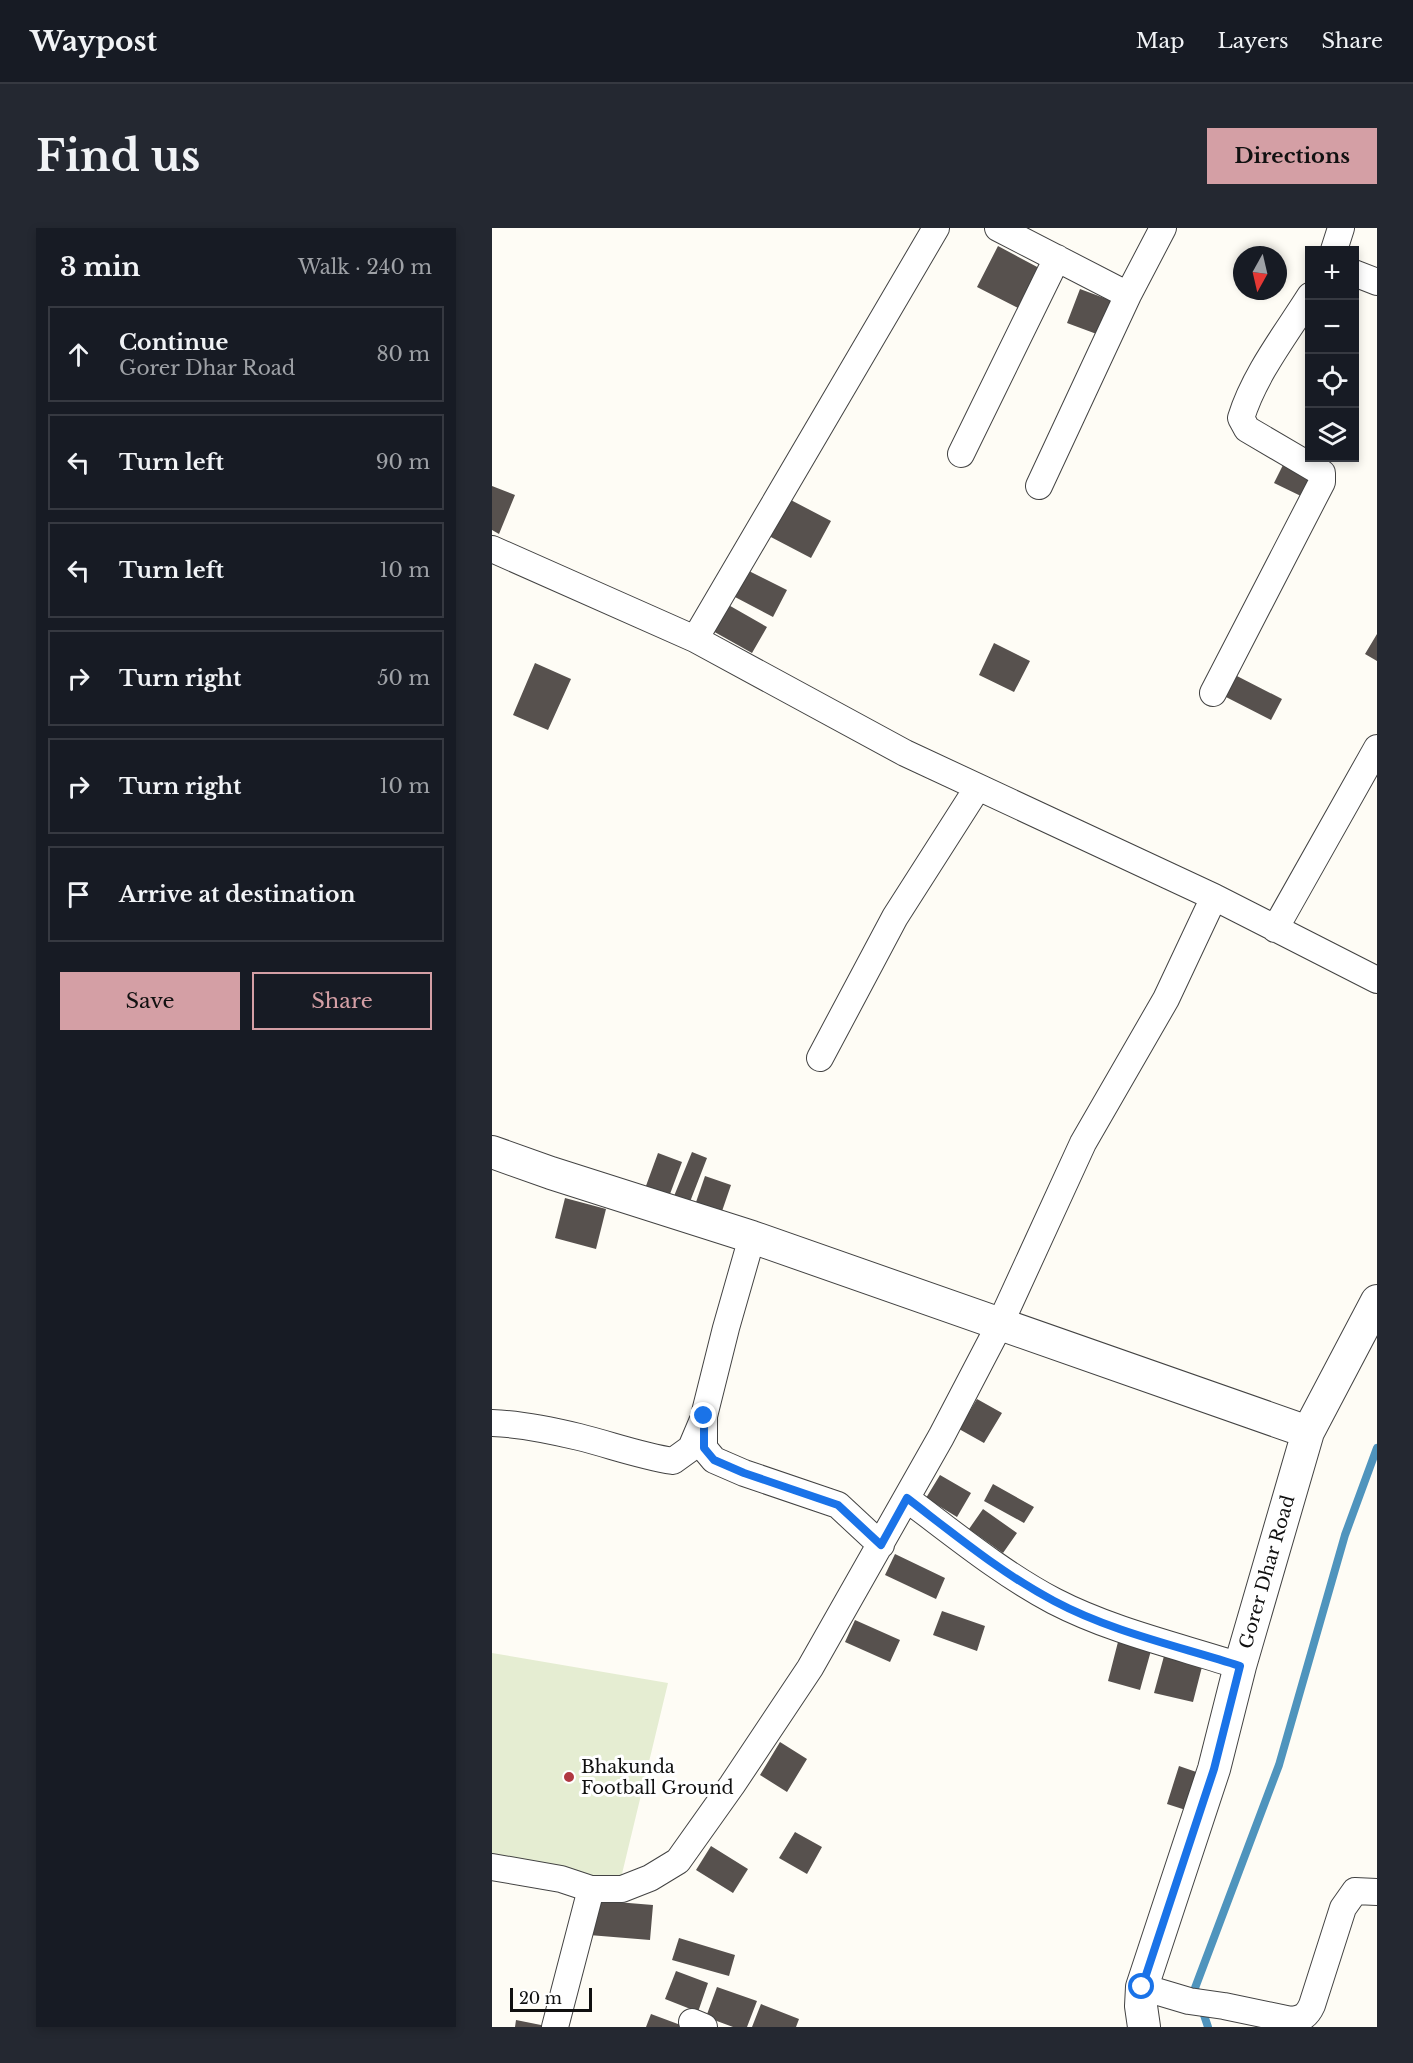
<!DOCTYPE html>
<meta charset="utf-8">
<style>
body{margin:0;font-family:"Libre Baskerville",serif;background:#242831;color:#f1f3f6}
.controls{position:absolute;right:18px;top:18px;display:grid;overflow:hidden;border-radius:0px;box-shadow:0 3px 9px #0003}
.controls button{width:54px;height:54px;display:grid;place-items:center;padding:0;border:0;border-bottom:2px solid #363941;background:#171b24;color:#f1f3f6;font:30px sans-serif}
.compass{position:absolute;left:741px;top:18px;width:54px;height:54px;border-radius:50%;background:#171b24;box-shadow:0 3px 9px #0003;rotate:188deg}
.scale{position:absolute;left:18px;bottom:15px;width:82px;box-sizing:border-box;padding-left:6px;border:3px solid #101010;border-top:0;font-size:16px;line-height:21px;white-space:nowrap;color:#101010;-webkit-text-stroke:4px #fff;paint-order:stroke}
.stop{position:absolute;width:18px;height:18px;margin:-14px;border:4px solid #1a73e8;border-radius:50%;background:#fff}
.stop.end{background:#1a73e8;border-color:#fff;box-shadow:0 2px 6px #0008}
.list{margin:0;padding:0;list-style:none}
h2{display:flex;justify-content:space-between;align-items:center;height:78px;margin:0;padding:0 24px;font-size:26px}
h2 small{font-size:20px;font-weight:400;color:#9ea1a6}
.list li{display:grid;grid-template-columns:39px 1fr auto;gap:18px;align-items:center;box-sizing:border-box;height:96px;margin:0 12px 12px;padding:0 12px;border:2px solid #363941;border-radius:0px}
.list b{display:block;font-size:22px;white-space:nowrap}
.list p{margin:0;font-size:20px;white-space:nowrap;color:#9ea1a6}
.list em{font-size:20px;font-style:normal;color:#9ea1a6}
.actions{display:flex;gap:12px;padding:18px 24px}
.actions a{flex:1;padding:14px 0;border:2px solid #d49fa5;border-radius:0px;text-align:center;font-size:21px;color:#d49fa5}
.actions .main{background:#d49fa5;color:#111}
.icon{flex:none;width:33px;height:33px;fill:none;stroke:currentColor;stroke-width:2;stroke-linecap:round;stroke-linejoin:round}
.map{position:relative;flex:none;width:885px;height:1799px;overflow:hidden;border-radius:0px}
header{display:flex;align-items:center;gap:36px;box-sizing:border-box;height:84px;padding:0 30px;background:#171b24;border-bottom:2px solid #363941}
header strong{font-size:28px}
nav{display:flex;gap:33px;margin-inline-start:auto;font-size:21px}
.intro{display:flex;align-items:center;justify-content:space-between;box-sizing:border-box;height:144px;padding:0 36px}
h1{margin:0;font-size:42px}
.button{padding:15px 27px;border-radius:0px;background:#d49fa5;color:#111;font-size:21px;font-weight:700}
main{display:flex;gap:36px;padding:0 36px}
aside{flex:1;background:#171b24;border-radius:0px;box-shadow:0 3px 9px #0003}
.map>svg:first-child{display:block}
</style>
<header>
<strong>Waypost</strong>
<nav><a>Map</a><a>Layers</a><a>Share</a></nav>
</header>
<div class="intro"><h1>Find us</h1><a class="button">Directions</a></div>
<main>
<aside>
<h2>3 min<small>Walk · 240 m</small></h2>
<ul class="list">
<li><svg class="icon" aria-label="ahead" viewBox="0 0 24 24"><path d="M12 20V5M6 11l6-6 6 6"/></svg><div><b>Continue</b><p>Gorer Dhar Road</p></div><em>80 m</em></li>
<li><svg class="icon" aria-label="left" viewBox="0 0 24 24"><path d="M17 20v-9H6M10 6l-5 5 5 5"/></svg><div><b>Turn left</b></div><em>90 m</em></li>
<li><svg class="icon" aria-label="left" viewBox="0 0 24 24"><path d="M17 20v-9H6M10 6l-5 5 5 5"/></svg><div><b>Turn left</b></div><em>10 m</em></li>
<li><svg class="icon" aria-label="right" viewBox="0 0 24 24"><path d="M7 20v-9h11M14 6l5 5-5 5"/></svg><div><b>Turn right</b></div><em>50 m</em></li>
<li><svg class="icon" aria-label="right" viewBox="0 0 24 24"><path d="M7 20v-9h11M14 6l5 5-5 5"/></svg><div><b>Turn right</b></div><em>10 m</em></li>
<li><svg class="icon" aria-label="arrive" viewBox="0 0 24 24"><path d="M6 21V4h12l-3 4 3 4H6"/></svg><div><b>Arrive at destination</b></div></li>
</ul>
<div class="actions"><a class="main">Save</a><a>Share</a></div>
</aside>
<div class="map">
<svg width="885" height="1799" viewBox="0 0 885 1799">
<rect width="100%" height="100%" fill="#fefcf5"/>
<path fill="#e5edd2" d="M0,1425l176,30 -47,195 -58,-6 -71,-1z"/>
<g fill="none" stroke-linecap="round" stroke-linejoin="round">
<path stroke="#4f94bd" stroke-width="8" d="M716,1799l-13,-39 84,-223 66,-230 32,-87"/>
</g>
<path fill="#57514e" d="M506,18l43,23 -21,40 -43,-22z
M588,61l35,13 -13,34 -35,-13z
M794,231l31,14 -12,25 -31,-15z
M0,258l23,9 -16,39 -7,-4z
M295,270l44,23 -20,37 -44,-23z
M257,343l38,19 -14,27 -38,-20z
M233,375l42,24 -15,26 -41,-23z
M885,406v27l-12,-7z
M502,415l36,18 -16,31 -35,-17z
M43,435l36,16 -23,51 -35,-15z
M743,447l47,24 -11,21 -47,-24z
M200,924l15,6 -19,49 -16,-6z
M166,925l24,9 -15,40 -24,-8z
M213,948l26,9 -11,32 -26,-9z
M73,970l41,11 -10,40 -41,-11z
M485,1171l25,14 -18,30 -25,-14z
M448,1247l31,18 -14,24 -31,-19z
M501,1256l41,23 -10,16 -40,-22z
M491,1281l34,24 -14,20 -34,-24z
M403,1326l50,24 -9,21 -51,-24z
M450,1383l43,15 -8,25 -44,-16z
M363,1392l45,20 -10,22 -45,-20z
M627,1410l33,9 -12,43 -32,-9z
M675,1417l38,10 -12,47 -39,-9z
M288,1514l27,17 -20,33 -27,-17z
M687,1538l26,9 -13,37 -25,-8z
M303,1604l27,15 -15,27 -28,-16z
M219,1618l37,23 -15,24 -37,-23z
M100,1672l61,5 -3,35 -61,-5z
M187,1710l56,17 -6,21 -57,-16z
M184,1743l32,12 -10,29 -33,-13z
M225,1759l40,14 -10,26h-14l-27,-10z
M269,1776l38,15 -3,8h-44z
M159,1786l35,13h-40z
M24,1792l30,6v1h-31z"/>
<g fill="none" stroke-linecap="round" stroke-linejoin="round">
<defs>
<path id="minor" d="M506,0l130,67
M842,22l7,-22
M862,45l23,9
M469,226l96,-196
M547,258l89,-191 35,-67
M0,321l203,90 210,114 309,144 163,83
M203,411l241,-411
M721,465l109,-211v-9l-75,-44 -6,-11c13,-43 45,-84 69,-122
M783,701l102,-181
M328,830l75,-141 83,-130
M260,1009l-26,91 -22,88v32l10,12 30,13 94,32 43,40
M0,1195c30,1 58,7 87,14 32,8 62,19 94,24l18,-13 11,-26
M415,1271c47,35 94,74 147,102 58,30 124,45 186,65
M0,1639l69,12 30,10h31l28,-11 28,-17 54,-76 78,-117 131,-231 59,-113 83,-181 83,-144 48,-102
M650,1759l47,14 35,5 67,14c12,-2 16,-4 21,-15l31,-97 12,-17 22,1
M200,1794l12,5
M63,1799l36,-138"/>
<path id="tertiary" d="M0,924l59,21 201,64 556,195
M652,1799l-3,-21 1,-19 72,-218 26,-103 68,-234 69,-131"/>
</defs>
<use href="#minor" stroke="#434343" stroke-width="28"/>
<use href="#tertiary" stroke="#434343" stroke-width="34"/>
<use href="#minor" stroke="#fff" stroke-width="26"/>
<use href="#tertiary" stroke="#fff" stroke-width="32"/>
</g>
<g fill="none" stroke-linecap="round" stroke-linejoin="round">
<path stroke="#1a73e8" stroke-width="8" d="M212,1188v32l10,12 30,13 94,32 43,40 26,-47c47,36 94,75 147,103 58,31 124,45 186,65l-26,103 -72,218"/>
</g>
<circle fill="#b03841" stroke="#fff" stroke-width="2" cx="77" cy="1549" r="6"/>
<g text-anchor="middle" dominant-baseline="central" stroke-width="6" stroke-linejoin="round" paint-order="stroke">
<g font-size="18" fill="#101010" stroke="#fff">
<text transform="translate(775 1344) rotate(-74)">Gorer Dhar Road</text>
</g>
<g font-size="18" fill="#101010" stroke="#fff" text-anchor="start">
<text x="89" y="1539">Bhakunda<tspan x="89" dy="21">Football Ground</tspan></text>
</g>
</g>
</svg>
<div class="controls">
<button>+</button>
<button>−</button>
<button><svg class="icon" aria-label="locate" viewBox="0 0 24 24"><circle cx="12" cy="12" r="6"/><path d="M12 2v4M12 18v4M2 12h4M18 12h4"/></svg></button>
<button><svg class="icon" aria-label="layers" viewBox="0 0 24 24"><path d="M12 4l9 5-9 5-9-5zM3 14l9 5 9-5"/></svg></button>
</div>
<svg class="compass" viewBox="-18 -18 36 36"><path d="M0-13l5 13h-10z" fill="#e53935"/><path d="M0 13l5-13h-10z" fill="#9ea1a6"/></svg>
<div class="scale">20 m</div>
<div class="stop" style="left:650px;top:1759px"></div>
<div class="stop end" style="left:212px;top:1188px"></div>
</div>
</main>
